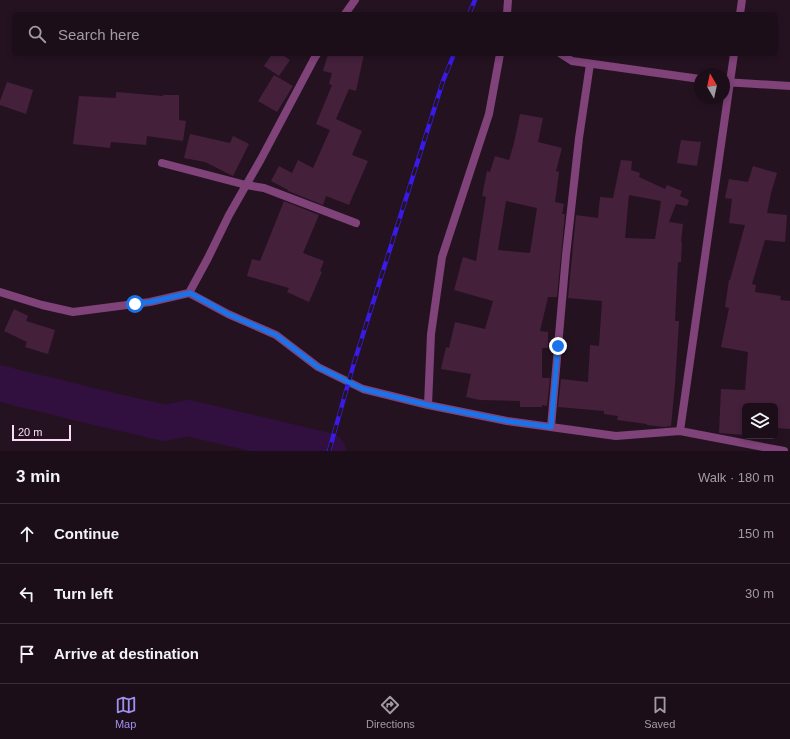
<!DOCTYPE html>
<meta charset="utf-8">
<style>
body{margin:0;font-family:Arial,sans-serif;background:#251722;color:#f1f3f6}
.controls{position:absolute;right:12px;bottom:12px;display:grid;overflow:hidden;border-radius:6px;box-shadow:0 2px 6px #0003}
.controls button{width:36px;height:36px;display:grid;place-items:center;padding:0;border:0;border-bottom:1px solid #3a2e38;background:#1c0e19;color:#f1f3f6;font:20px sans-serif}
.compass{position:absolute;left:694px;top:68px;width:36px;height:36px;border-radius:50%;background:#1c0e19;box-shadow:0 2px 6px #0003;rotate:351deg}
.scale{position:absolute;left:12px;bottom:10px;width:59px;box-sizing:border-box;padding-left:4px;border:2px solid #fbdaf5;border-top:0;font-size:11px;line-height:14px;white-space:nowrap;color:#fbdaf5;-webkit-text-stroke:3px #251221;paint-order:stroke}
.stop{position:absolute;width:12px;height:12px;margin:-9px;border:3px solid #1a73e8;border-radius:50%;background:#fff}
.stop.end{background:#1a73e8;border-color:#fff;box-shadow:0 1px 4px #0008}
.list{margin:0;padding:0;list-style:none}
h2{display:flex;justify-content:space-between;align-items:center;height:52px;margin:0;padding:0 16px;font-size:17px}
h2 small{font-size:13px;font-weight:400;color:#a09ca2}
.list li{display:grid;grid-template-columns:26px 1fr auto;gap:12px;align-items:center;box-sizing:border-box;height:60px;padding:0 16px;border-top:1px solid #3a2e38}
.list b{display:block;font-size:15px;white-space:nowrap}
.list em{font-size:13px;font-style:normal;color:#a09ca2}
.icon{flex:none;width:22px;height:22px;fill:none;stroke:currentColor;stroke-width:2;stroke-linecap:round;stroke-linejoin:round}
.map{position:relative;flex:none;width:790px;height:451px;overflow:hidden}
.search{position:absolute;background:#1c0e19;box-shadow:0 2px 6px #0003;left:12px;right:12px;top:12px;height:44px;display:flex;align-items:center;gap:10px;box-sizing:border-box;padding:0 14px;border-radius:6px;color:#a09ca2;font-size:15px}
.sheet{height:232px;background:#1c0e19}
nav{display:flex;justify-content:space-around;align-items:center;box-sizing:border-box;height:56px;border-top:1px solid #3a2e38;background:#1c0e19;font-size:11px;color:#a09ca2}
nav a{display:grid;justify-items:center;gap:2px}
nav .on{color:#9e91ef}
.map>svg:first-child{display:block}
</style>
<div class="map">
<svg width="790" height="451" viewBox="0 0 790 451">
<rect width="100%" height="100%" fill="#251221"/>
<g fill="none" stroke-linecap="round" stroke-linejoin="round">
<path stroke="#311040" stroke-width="36" d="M0,383l21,6 31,7 31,8 82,19 23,-5 140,33"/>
</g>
<path fill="#44203b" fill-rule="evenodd" d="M272,54h9l9,6 -11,16 -15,-10z
M328,54h36l-8,37 -7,-2 -13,30 26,12 -10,24 16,6 -19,44 -23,-9 -3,9 -35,-14v-1l-17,-9 8,-15 13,7 6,-13 15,8 17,-38 -14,-6 16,-39 -3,-1 3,-11 -9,-2z
M274,75l19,11 -16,26 -19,-11z
M7,82l26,8 -7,24 -26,-9v-4z
M116,92l47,4v-1h16v25l7,1 -3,20 -36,-5 -1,9 -35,-3 -1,6 -37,-4 6,-48 37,2z
M520,114l23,4 -5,24 24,6 -6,23 3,1 -4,30 9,2 -2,10h3l-8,83h-9l-8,34 8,1v16h-6v30h8l-3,28 -5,-1v2h-22v-6l-40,-1 -14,-3 5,-23 -30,-5 5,-22 3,1 6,-26 30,7 8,-28 -39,-11 9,-33 13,4 10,-64 -4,-1 5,-25 3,1 5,-16 14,4 5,-17zM506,201l31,7 -7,45 -32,-3z
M190,134l40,9 3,-7 16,8 -16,32 -28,-14 -21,-4z
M681,140l20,2 -4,24 -20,-3z
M621,160l11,1 -1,9 9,3 -1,4 26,12 2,-4 15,6 -2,5 9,4 -2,6 -11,-2 -7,18 14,2 -2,18h1l-1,20h-3l-3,59h4l-4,63 -4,42 -6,1 -18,-2v-1l-30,-4 1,-4 -14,-2v-3l-46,-4 3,-28 27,3 2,-37 9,1 3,-45 -34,-3 8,-83 22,3 2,-21 13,1zM629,195l32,6 -6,38 -30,-1z
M753,166l24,7 -6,20 -4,20 20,2 -2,27 -20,-2 -13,44 4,1 -1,7 26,4 -1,4 10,1v128l-15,-1v-22h-30v29l-26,-2 2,-44 24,1 3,-38 -27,-5 8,-39 -4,-1 4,-27h1l15,-55 -16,-2 3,-24 -7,-1 4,-19 19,3z
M284,201l35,14 -16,38 21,8 -4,10 2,1 -13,30 -22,-10 2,-4 -42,-12 5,-17 8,2z
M14,309l14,7 -2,5 29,9 -7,24 -23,-7 2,-5 -23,-11z"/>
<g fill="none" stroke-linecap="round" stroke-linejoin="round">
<path stroke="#7f4279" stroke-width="8" d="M345,14l10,-14
M507,14l1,-14
M740,14l2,-14
M317,54l-3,5 -53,100 -32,56 -21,43 -19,35 39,21 48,21 42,32 45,22 65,16 79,16 109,15 64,-5 104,20
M561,54l11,7 128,18
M724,82l66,4
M162,163l84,22 18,3 92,35
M0,292l42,13 31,7 77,-10 39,-9
M428,405l3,-71 11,-77 47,-143 11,-60
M551,427l15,-172 13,-117 11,-74
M680,431l54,-377"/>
<defs>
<path id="rail" d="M469,14l6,-14
M329,451l25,-88 89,-282 11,-27"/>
</defs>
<use href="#rail" stroke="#391ae7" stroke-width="4.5"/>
<use href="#rail" stroke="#251221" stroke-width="3" stroke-dasharray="9" stroke-linecap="butt"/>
</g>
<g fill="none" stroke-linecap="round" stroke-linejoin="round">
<path stroke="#1a73e8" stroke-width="5" d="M135,304l15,-2 40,-9 38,21 48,21 42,32 45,22 65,16 79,16 44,6 7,-81"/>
</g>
</svg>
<div class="controls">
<button><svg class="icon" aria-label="layers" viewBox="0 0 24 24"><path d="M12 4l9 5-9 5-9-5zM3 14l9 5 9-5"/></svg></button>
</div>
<svg class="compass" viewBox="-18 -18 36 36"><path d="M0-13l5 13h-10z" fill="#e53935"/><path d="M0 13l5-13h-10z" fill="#a09ca2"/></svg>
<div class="scale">20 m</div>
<div class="stop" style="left:135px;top:304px"></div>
<div class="stop end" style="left:558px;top:346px"></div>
<div class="search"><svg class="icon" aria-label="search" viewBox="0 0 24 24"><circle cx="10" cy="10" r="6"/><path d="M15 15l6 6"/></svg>Search here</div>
</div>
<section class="sheet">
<h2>3 min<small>Walk · 180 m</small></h2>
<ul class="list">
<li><svg class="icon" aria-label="ahead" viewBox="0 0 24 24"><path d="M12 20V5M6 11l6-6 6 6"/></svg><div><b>Continue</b></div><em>150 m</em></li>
<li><svg class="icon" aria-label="left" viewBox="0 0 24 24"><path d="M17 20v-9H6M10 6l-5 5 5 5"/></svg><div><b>Turn left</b></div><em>30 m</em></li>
<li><svg class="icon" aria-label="arrive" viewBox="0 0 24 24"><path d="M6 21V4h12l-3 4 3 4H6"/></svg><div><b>Arrive at destination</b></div></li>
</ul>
</section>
<nav>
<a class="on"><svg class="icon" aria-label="map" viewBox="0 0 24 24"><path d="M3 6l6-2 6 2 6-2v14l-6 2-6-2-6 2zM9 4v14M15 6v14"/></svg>Map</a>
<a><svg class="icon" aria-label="directions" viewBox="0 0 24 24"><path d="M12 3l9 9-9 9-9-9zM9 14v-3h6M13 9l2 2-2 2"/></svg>Directions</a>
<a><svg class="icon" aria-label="saved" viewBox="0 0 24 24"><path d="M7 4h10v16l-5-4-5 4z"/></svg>Saved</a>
</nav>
